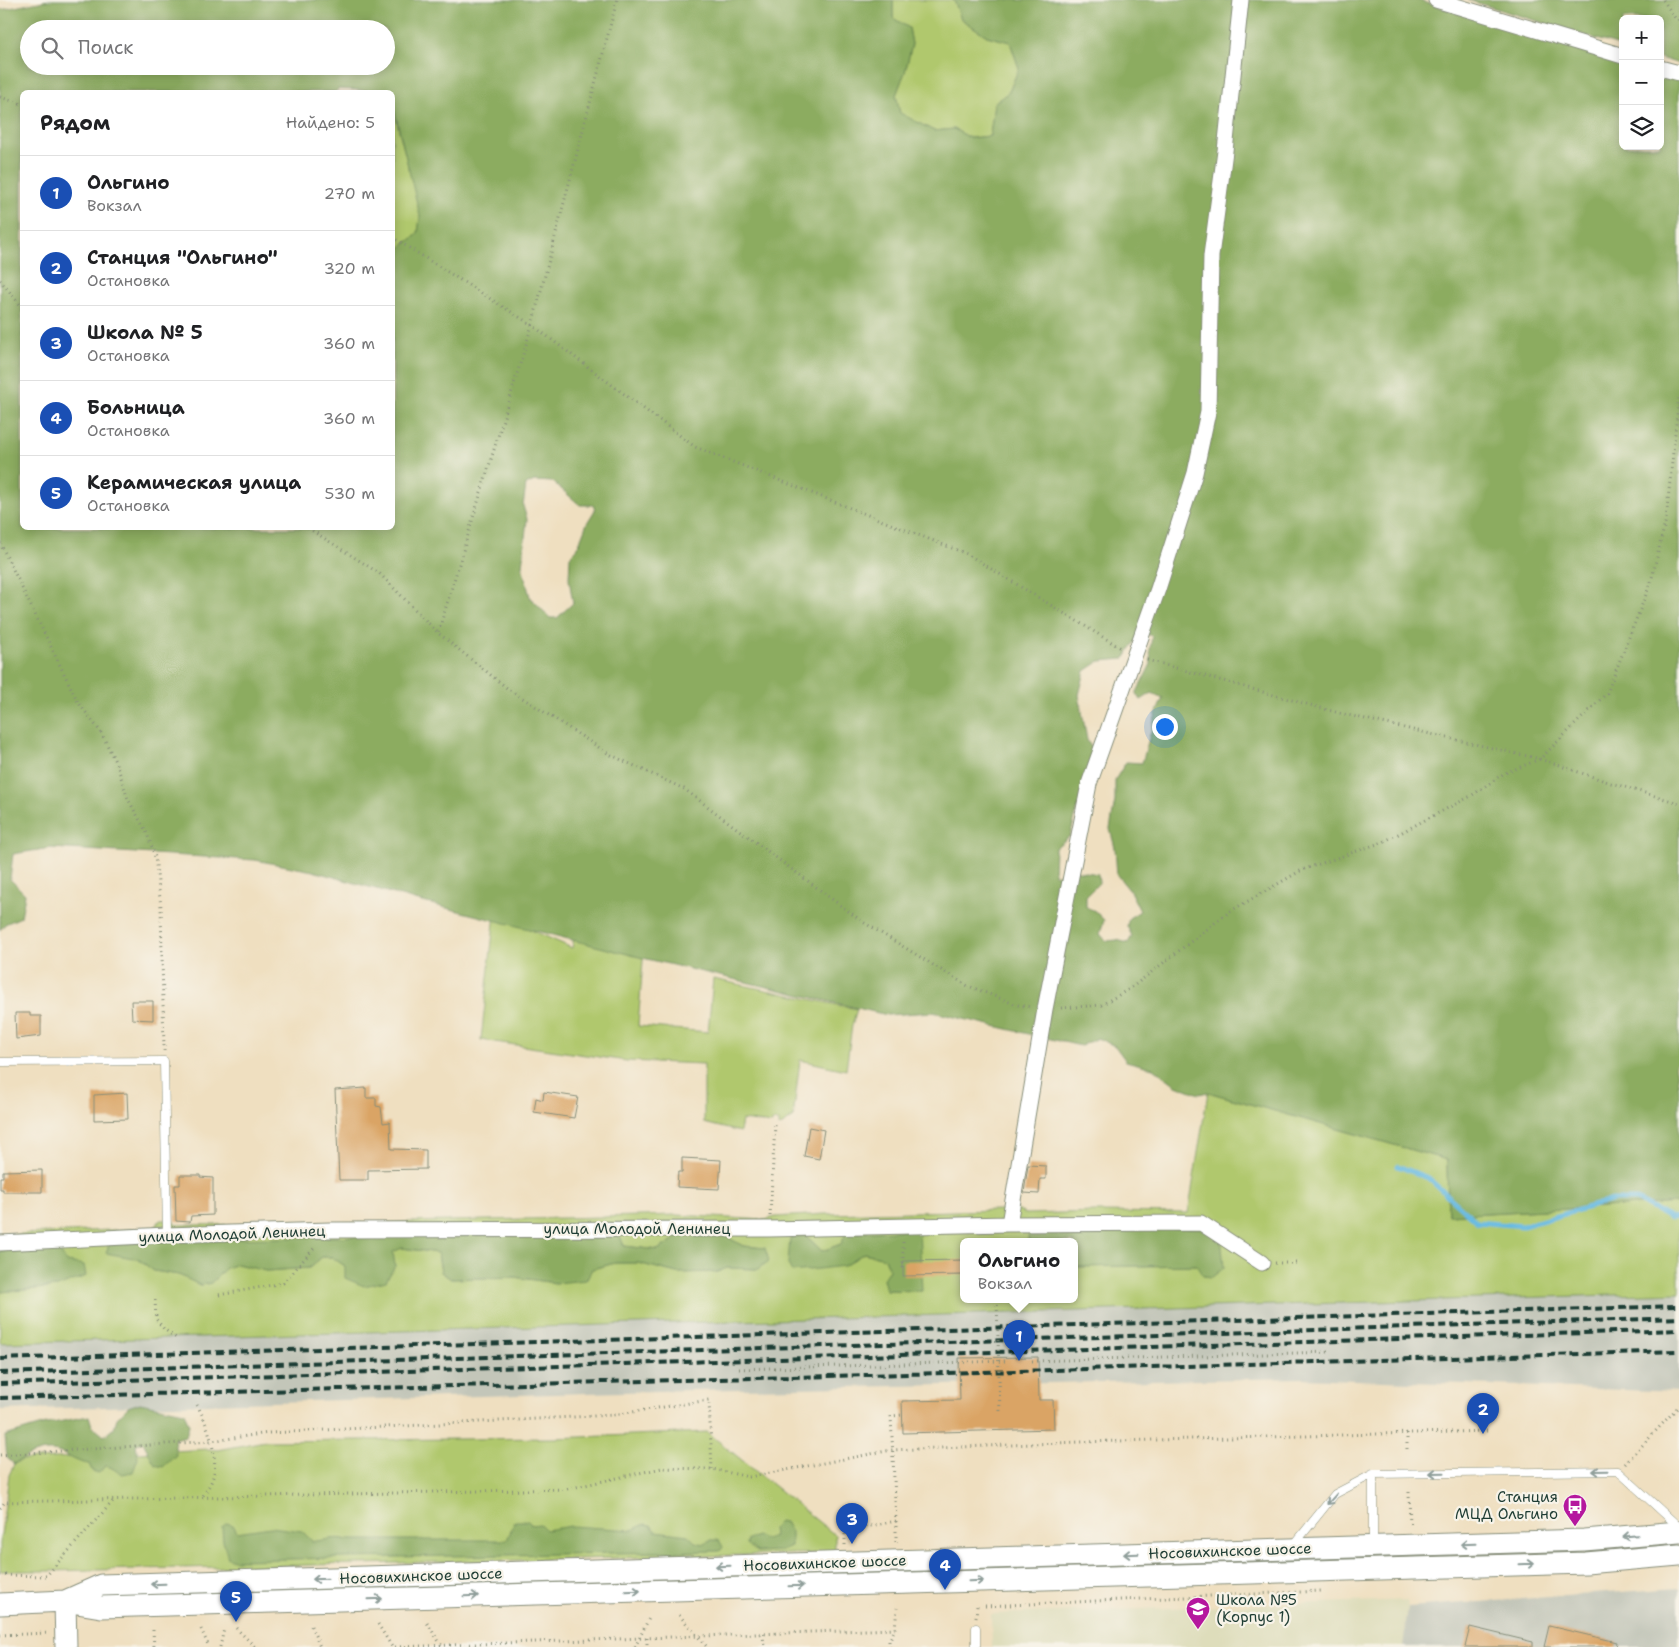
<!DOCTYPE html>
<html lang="ru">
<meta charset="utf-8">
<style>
body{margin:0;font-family:"Shantell Sans",sans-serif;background:#f6f6f6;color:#202124}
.controls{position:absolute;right:15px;top:15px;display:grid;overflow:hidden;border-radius:8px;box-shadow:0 2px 12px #0003}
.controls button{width:45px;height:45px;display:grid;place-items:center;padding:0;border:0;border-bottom:1px solid #e0e0e0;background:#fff;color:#202124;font:25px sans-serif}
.you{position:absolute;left:1164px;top:726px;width:18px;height:18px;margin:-12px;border:4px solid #fff;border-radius:50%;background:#1a73e8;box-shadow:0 0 0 8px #1a73e833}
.badge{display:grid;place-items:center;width:32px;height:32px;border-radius:50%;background:#b5179e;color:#fff;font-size:16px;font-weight:700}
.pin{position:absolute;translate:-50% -41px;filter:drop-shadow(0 1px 2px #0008)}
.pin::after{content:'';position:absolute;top:26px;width:18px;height:15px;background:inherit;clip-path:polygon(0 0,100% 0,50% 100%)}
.popup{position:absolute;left:960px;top:1238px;width:118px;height:65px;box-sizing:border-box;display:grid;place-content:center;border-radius:8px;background:#fff;filter:drop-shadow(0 1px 4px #0005);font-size:16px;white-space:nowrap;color:#757577}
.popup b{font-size:19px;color:#202124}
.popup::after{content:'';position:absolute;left:50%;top:100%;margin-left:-10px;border:10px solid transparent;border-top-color:#fff}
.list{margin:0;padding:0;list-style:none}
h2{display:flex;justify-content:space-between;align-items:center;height:65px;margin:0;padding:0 20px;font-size:21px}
h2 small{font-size:16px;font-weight:400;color:#757577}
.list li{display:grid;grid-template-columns:32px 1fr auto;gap:15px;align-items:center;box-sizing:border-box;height:75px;padding:0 20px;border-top:1px solid #e0e0e0}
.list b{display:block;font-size:19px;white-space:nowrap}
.list p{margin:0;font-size:16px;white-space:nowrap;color:#757577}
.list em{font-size:16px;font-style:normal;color:#757577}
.icon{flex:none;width:28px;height:28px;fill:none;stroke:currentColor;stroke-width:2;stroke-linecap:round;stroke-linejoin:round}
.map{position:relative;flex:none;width:1679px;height:1647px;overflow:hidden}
.search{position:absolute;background:#fff;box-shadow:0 2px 12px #0003;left:20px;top:20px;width:375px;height:55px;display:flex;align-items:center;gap:12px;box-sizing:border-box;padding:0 18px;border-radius:28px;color:#757577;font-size:19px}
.panel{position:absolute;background:#fff;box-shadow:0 2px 12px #0003;left:20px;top:90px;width:375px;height:440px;border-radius:8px}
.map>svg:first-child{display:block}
</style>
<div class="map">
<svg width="1679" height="1647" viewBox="0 0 1679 1647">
<rect width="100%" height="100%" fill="#f7f3e8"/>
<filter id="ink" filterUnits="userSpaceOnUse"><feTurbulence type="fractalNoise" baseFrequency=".02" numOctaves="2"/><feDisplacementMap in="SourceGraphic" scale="10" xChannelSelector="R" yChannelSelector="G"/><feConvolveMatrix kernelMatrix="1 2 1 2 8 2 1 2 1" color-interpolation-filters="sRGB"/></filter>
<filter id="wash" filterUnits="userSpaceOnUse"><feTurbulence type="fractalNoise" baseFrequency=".0096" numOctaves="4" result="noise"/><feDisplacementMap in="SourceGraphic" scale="20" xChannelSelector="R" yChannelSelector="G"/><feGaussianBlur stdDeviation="1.12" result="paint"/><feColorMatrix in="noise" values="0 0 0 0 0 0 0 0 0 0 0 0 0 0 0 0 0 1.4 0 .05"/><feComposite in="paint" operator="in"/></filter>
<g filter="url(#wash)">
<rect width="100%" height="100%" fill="#efdfc0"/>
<path fill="#deddbb" d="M1407,1600l1,7 -5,40h-411l-1,-33z"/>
<path fill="#c3c6b9" d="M1679,1293v99l-377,-14 -611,12 -691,20v-67z
M1679,1588v59h-276l5,-40z"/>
<path fill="#b0c86d" stroke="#688250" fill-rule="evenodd" d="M893,0h61l7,19 26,17 23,6 9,26 -10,24 -15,11 -4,33 -20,2 -16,-9 -20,2 -34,-17 -4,-19 9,-23 7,-28 -3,-16 -16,-10z
M392,104l29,112 -3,18 -25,19z
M495,914l77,34 2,-11 70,10 -6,79 70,6 5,-53 144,30 -5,16 -6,45 -46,-10 -7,58 -14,9v-5l-7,-1v3l-30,-4 -2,12 -36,-9v-59l-77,-3 -146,-21z
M1208,1092l239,68 1,55 231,-12v90l-1679,50v-51l57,-5 10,-25 -30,-13 -37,2v-16l155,-7 5,-8h12l4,5 158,-1 343,-9 88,5 10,-3 50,-3 177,-4h15l8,4 72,-2 91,1zM1029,1229l195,38 -28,-2 -122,2v33h-110v-58h64zM918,1230l3,61 -35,-1 3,-21 -4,-11 -21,-5 -20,13 -54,-28 16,-2 16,15 19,-7zM618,1232l6,14 34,4 27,-17 37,1 21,12 22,2 -8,21 -30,-1 -10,4 -40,1 -39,-10h-23l-23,6 -36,14 -42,-6 -63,2 -10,-7 -3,-19 -36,-5 -57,18 -13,-9h-10l-13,11 -43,3 -29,-7 -11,4 -15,15 -11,2 -21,-10 -25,-4 -16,-12z
M707,1432l128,103v18l-785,18h-50v-28l9,-68 5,-11 8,-4 186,-11 9,1 48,-9 289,-3z"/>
<path fill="#8cac60" stroke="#56744a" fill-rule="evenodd" d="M49,0h844v18l16,10 3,16 -7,28 -9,23 4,18 34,18 20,-2 16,9 20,-2 4,-33 15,-11 10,-24 -9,-26 -23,-6 -26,-17 -7,-19h463l206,62v84h37v-72l19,5v983l-4,2 4,25v114l-231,12 -1,-55 -239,-68 -9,2 -23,-9 -23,-17 -27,-7 -11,-15 -18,-8 -16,8 -148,-34 -46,3 -240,-56 -232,-59 -102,-29 -58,-11 -204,-12 -38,6 -3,25 15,15 -4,23 -16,7 -5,6v-920zM29,29h357v37h-357zM339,89l53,3 1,12 27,112 -2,18 -25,19 -1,275h-370v-436h313zM534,481l19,1 27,23h13l2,5 -8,13 -10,26 -7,7 -1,23 4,24 -16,15h-7l-20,-21 -8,-31 5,-47 -4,-13 3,-21zM1141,632l11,4 -2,14 1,14 -15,30 5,6 11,-7 11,5 -7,16 -14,49 -16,-1 -11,18v21l-5,28 5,19 2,27 13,16 10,20 -11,7 -2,8 5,10 -4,7 -11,-3 -11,1 -6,-7 4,-14 -9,-9 -9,-4v-11l13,-13 -1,-9 -31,-5 -6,6 -7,-1 1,-26 15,-12 23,-85 -6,-11 -8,-45 6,-24 15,-10 24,-2z
M1468,0h211v64l-19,-6v-39h-37v28z
M1029,1228h176l16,8 3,32 -12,9 -9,-1 -7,-11 -122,2v-25h-46z
M919,1230l3,61 -36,-1 -3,-11 6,-10 -4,-11 -21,-5 -20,13 -52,6 -4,-8 2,-26 16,-2 16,15 19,-7 5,-11z
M618,1231l6,15 34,4 26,-17 38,1 21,12 22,2 4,13 -11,8 -31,-1 -10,4 -40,1 -39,-10h-23l-23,6 -6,11 -30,3 -42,-6 -63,2 -10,-7 -3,-19 -36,-5 -9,4 2,14 -9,15 -22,5 -19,-8v-12l-13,-9h-10l-13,11 -43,3 -29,-7 -11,4 -15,15 -11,2 -21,-10 -25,-4 -16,-12 -32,-6 3,-9 68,-4z
M37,1249l22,1 8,12 17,3 2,11 -29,11 -57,5v-41z
M140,1403l44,9 5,13 -3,11 -12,3 2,16 -13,12 -8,-2 -12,-23 -7,2 2,14 -5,14 -11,2 -12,-7 -5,-1 -6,7 -7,-2 -3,-7c-10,-1 -17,-6 -26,-10 -17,-8 -34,1 -49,10l-7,-6 -2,-22 37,-11 47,-9 3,10 12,10 10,-8 3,-10 11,-11z
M515,1521h13l4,4 8,-1 6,6 25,-4 61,4 13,-6 6,1 4,6 33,4 7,7 8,2 7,-4h9l4,7 -3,4 -486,9 -6,-2 -5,-17 -1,-14 5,-4 6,2 4,7 34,-5 31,4 10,10c15,0 22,-5 36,-1h159z
M779,1521l6,1 6,10v14l-12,5 -22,1 -11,-8 1,-5 11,-3 7,3 9,-3 -1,-7z"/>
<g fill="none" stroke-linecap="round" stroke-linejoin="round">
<path stroke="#66bae2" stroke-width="5" d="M1398,1166l30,12 49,44 46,4 90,-26h24l33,18 9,-1"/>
</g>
<g id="blocks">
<path fill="#daa465" d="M131,1001h22v19l-21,-1z
M15,1013h15v3h11v20l-25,3z
M366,1088v10h10v8l5,1 2,16 7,-1 1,27 35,1v19l-58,1v10h-29l-4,-90z
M544,1092l34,5 -4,21 -40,-6 2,-14 7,2z
M127,1093l1,26 -34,1v-25z
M809,1127l15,3 -5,29 -15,-3z
M682,1158l39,2 -2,29 -42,-2 1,-15h4z
M1028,1165l18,1v13h-6l-1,15 -15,-1z
M42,1170v22h-39v-3h-3v-12h3v-6z
M180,1175h20v2l13,1v37l-22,1 -1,6 -14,-1 -1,-36h5z
M964,1260v15l-61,1v-15z
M1038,1357l1,43h14l1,29 -151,4 -1,-32 58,-1 -1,-42z
M1549,1626l68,16 -1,5h-72z
M1470,1627l63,15v5h-68z"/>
</g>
</g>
<g filter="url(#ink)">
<use href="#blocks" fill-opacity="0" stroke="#878e7a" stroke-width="1"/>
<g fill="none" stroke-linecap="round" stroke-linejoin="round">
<defs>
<path id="service" d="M0,1062l164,-1 3,174
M1373,1545v-71
M1293,1546l42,-52 38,-20 245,-3 61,56
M976,1647v-19"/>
<path id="minor" d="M1436,0l187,56
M1660,68l19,5
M1009,1224l36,-215 44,-225 69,-195 37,-116 13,-61 3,-156 14,-105 16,-151
M0,1243l167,-8 163,-5 439,-1 240,-5 192,-1 61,40"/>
<path id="secondary" d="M65,1601l36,-16 1483,-45 95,-8
M65,1601l1,46
M0,1604l65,-3 36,6 1485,-44 93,-8"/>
</defs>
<use href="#service" stroke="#878e7a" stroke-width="9"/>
<use href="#minor" stroke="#878e7a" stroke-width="17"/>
<use href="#secondary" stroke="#878e7a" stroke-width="23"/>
<path stroke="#878e7a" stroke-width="3" stroke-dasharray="1 4" stroke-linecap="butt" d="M617,0l-85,325 163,122 272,107 154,94
M1663,0l12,18 4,3
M0,97l22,7
M392,237l140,88 -94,308
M0,280l22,27
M308,528l71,45 59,60 69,55 102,66 75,35 179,133 103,63 51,20 15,2
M0,543l78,159 22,29 5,9 13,28 10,31 19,34 8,24 6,50 3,144
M1147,660l192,53 201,46 71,24 68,20
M1061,1008l40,-3 30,-17 98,-76 73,-42 81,-28 88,-46 32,-22 37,-15 67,-66 44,-111 15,-63 13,-123
M770,1216l5,-91
M903,1242v26
M1275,1263h24
M219,1295l64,-12 33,-37
M155,1300l1,19 8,10 12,9
M1032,1361l298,-9
M739,1369l266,-8
M197,1405c10,17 22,52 16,72 -2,7 -7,14 -11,20
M1407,1433v16
M0,1455l211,-14 58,-8 344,-18 96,-15 3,69
M1625,1464l54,-58
M1409,1492l1,35
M0,1508l5,-6 562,-13 95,-21 50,1 37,8 143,-27 188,-8 410,-11
M896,1521v23
M845,1545v-14l51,-10 -5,-105 11,-1
M0,1575l46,1 68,-76
M985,1606l336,-15
M679,1615l28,32
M976,1617l1,-11
M427,1623l15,23
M378,1624l14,23
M311,1626l9,21
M236,1628l19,19
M201,1629l8,18
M153,1630l1,17
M763,1634l1,13
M0,1635l49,-2
M647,1638v9
M220,1647l4,-18
M395,1647l500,-18
M635,1647l15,-31
M889,1647v-6l6,-12 2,-21"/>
<use href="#service" stroke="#fff" stroke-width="8"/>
<use href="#minor" stroke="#fff" stroke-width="15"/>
<use href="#secondary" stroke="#fff" stroke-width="21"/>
<path stroke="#1f3d34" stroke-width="4" stroke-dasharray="8 4" stroke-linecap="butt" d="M0,1359l1679,-53
M0,1373l1679,-55
M0,1384l1679,-54
M0,1398l1019,-27 660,-20"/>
<path stroke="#878e7a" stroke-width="3" stroke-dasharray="1 4" stroke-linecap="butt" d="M997,1300l3,113"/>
</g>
<defs><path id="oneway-shaft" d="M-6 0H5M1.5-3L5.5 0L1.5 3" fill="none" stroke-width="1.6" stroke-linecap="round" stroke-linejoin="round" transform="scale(1.25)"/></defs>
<g stroke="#8f9e9a">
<use href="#oneway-shaft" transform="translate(1600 1471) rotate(179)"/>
<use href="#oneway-shaft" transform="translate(1437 1473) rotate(179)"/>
<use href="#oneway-shaft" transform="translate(1332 1499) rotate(132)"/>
<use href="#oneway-shaft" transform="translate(1630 1536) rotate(175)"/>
<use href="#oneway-shaft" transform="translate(1468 1544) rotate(178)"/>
<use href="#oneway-shaft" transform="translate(1131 1554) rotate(178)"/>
<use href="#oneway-shaft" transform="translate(1527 1564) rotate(-2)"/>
<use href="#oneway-shaft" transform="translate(723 1566) rotate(178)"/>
<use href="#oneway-shaft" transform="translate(320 1579) rotate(178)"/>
<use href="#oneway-shaft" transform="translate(976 1581) rotate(-2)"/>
<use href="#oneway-shaft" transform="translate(158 1584) rotate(178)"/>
<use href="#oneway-shaft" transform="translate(796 1586) rotate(-2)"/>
<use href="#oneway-shaft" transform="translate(633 1591) rotate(-2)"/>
<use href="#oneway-shaft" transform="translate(471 1596) rotate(-2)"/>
<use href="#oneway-shaft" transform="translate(375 1599) rotate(-2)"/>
</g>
</g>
<defs>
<symbol id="bus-pin" viewBox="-11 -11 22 30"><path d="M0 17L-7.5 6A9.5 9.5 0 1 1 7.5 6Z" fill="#b5179e" stroke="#f7f3e8"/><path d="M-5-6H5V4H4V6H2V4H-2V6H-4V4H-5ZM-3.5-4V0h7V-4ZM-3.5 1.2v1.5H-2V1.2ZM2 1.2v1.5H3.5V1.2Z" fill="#fff"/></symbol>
<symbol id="school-pin" viewBox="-11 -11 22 30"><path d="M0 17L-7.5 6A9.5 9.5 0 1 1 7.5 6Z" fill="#b5179e" stroke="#f7f3e8"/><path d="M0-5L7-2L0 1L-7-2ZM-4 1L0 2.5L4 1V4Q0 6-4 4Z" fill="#fff"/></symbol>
</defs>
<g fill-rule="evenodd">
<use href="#bus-pin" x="1561" y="1492" width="28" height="38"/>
<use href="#school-pin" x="1184" y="1595" width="28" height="38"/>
</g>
<g text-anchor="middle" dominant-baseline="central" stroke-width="4.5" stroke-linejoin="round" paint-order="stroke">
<g font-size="15" fill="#1f3d34" stroke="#f7f3e8">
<text x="637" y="1229">улица Молодой Ленинец</text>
<text transform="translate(232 1234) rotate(-2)">улица Молодой Ленинец</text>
<text transform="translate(1230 1551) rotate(-2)">Носовихинское шоссе</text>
<text transform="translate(825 1563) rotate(-2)">Носовихинское шоссе</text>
<text transform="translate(421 1576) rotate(-2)">Носовихинское шоссе</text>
</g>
<g font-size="15" fill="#1f3d34" stroke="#f7f3e8" text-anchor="end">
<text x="1558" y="1497">Станция<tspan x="1558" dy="17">МЦД Ольгино</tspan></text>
<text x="1216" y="1600" text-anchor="start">Школа №5<tspan x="1216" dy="17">(Корпус 1)</tspan></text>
</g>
</g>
</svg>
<div class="controls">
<button>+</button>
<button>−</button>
<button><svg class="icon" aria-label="layers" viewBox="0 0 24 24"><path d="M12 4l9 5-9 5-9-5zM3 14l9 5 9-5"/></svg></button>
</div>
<div class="you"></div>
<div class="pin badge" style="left:1019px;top:1361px;background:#1a4fb4">1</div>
<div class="popup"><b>Ольгино</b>Вокзал</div>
<div class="pin badge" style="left:1483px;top:1434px;background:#1a4fb4">2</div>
<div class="pin badge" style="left:852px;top:1544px;background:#1a4fb4">3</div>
<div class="pin badge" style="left:945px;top:1590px;background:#1a4fb4">4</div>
<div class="pin badge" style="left:236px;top:1622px;background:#1a4fb4">5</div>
<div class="search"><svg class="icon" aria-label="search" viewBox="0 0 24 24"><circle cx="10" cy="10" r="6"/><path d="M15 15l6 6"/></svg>Поиск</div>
<section class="panel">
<h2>Рядом<small>Найдено: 5</small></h2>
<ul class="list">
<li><span class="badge" style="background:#1a4fb4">1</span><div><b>Ольгино</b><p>Вокзал</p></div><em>270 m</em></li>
<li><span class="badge" style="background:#1a4fb4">2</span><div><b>Станция &quot;Ольгино&quot;</b><p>Остановка</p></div><em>320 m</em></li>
<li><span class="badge" style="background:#1a4fb4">3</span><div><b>Школа № 5</b><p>Остановка</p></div><em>360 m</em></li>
<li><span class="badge" style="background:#1a4fb4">4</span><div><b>Больница</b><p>Остановка</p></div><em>360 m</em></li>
<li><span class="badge" style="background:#1a4fb4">5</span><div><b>Керамическая улица</b><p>Остановка</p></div><em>530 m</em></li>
</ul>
</section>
</div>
